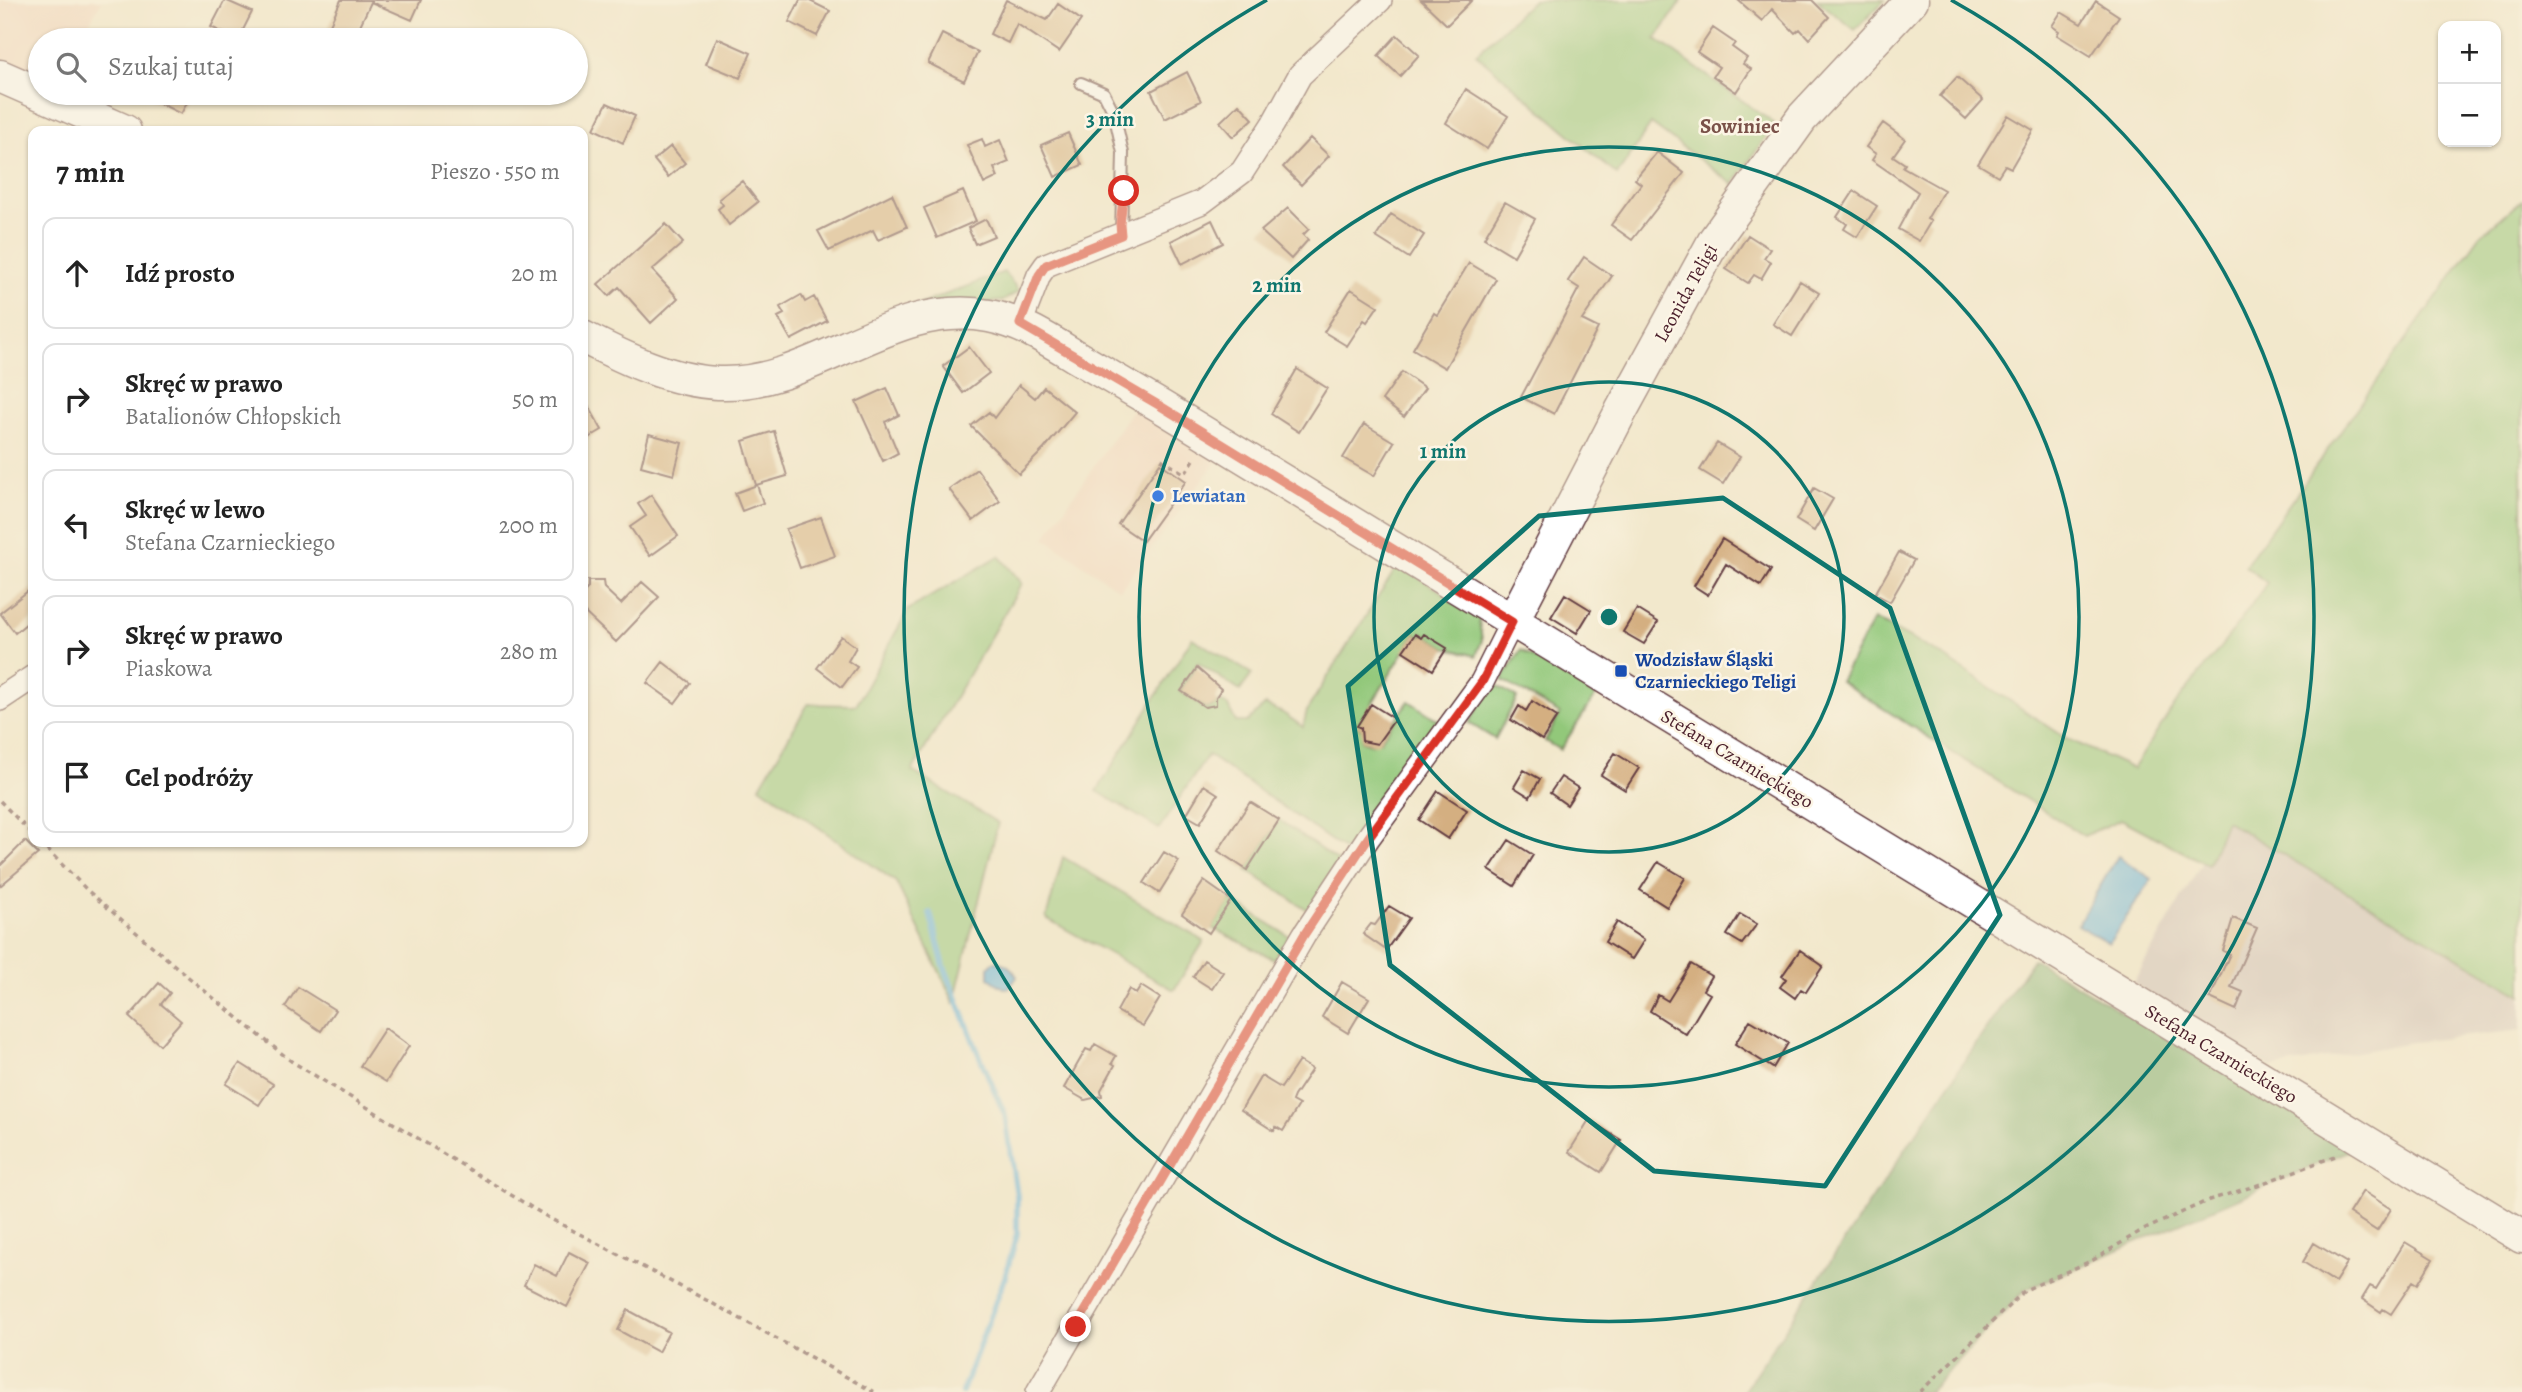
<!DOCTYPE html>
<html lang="pl">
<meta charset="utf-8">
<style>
body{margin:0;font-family:Alegreya,serif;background:#f2f2f2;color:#222}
.controls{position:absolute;right:21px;top:21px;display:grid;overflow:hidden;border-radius:14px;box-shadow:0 2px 5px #0004}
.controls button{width:63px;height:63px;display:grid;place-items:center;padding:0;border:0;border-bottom:2px solid #e0e0e0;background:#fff;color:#222;font:35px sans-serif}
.stop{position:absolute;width:21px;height:21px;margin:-16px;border:5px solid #d93025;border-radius:50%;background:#fff}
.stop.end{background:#d93025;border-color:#fff;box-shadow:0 2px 7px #0008}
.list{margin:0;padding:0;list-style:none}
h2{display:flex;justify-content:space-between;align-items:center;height:91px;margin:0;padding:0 28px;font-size:30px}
h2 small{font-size:23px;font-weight:400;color:#767676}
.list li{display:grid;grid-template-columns:46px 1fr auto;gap:21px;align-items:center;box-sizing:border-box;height:112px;margin:0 14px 14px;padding:0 14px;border:2px solid #e0e0e0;border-radius:14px}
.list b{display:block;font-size:26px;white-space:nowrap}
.list p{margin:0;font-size:23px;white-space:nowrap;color:#767676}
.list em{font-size:23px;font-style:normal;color:#767676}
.icon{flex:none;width:38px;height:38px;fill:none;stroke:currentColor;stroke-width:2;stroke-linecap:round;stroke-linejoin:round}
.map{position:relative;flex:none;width:2522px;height:1392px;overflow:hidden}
.search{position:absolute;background:#fff;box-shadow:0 2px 5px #0004;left:28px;top:28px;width:560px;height:77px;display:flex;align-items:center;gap:18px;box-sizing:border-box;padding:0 24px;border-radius:38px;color:#767676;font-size:26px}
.panel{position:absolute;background:#fff;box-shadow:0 2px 5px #0004;left:28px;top:126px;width:560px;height:721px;border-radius:14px}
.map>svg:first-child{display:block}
</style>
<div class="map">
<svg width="2522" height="1392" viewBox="0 0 2522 1392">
<rect width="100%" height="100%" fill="#fcf5e5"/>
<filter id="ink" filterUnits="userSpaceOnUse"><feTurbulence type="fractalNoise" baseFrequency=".0143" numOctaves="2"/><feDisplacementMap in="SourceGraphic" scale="14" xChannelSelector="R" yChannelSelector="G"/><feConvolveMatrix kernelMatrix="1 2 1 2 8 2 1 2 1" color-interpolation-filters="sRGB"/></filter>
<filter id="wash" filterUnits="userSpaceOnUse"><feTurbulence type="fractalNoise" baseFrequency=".00686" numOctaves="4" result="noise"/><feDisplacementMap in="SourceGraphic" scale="28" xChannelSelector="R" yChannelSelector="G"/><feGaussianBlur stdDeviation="1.57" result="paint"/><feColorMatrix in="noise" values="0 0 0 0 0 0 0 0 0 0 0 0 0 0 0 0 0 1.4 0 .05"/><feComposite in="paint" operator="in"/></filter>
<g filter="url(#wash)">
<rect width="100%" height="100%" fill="#f2e8cc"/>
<path fill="#f3d4be" d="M0,0h102l-22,40 -16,-5 -3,5h-21v35l-40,-18z
M1136,404l84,53 -100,133 -75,-52z"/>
<path fill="#cfc0ba" d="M2226,820l296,176v34l-110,12 -141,26 -138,-85z"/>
<path fill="#92c87a" stroke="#6e7452" stroke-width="2" d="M1533,0h149l-26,39 119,85 -42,60 -82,-60 -34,51 -141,-121z
M1817,0h68l-30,30z
M2522,200v795l-296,-174 -18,44 -87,-46 -37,17 -244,-155 34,-62 64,34 128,85 67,31 41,-63 56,-71 37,-52 -22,-17 235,-330z
M1004,272l15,19 -16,10 -100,10z
M999,556l23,27 -110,188 86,52 -44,179 -58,-120 -136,-96 48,-82 48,1 52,-95z
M1398,565l80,49 4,26 -6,16 -29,-8 -23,-14 -3,4 -6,-4 -57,92 6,5 -2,10 9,3 4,-6 5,3 29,-40 32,21 -92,131 -141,-98 -49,74 -62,-38 95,-153 60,36 -12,17 -42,-28 -18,28 27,18 14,-7 7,4 8,16h11l18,-17 18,8 20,14 4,-17z
M1521,650l75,45 -36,55 -15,-9 15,-27 -58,-34z
M1493,683l24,15 -22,41 -26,-16z
M1279,820l60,42 -31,48 -61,-40z
M1063,857l141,84 -30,49 -128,-72z
M1231,900l58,36 -15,23 -62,-31z"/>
<path fill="#75ac6a" stroke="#60664a" stroke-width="2" d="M2033,959l320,190 -328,141 -96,102h-186z"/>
<path fill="#65b4e0" stroke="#586a86" stroke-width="2" d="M2118,856l34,23 -43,64 -32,-18z
M993,962c11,-1 19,5 24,15l-8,11h-5l-15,-10v-11z"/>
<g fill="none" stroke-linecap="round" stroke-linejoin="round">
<path stroke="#65b4e0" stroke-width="6" d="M930,913l14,53 31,79 30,70 12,81v38l-12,43 -43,115"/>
</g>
<g id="blocks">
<path fill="#d4af81" d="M225,0l27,12 -14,28 -27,-13z
M341,0h80l-9,20 -41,-18 -15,32 13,6h-46z
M800,0h8l22,11 -13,25 -28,-14z
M1006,0l41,20 11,-16 23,16 -22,32 -42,-28 -9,19 -18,-9z
M1421,0h51l-25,25z
M1738,0h74l17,17 -20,22 -9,-10 -5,4 -23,-24 -10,12z
M2096,1l23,15 -28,40 -34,-21 2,-4 -7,-5 9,-14 20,12z
M1713,28l22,15 -3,4 15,11 -4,6 8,5 -15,23 -23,-16 6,-9 -22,-15z
M942,34l36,18 -14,29 -36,-18z
M1397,35l22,20 -19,21 -22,-20z
M717,38l34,15 -11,25 -34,-14z
M1187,72l14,29 -36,18 -14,-28z
M1957,77l26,23 -17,19 -26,-23z
M1466,89l42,27 -21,33 -41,-26z
M139,93h53l-11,21z
M607,103l28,13 -12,27 -29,-14z
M1239,104l14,15 -20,18 -13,-15z
M2008,115l25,15 -22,38 -6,-3 -7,11 -20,-12z
M1883,123l22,16 -12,17 12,8 -2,3 41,23 -17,29 4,2 -12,20 -21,-12 20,-37 -46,-32 4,-6 -10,-7z
M1068,133l14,32 -27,12 -14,-32z
M1310,138l19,18 -28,29 -18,-18z
M982,139l3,8 15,-7 9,22 -15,6 4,9 -14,7 -17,-39z
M671,146l14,17 -17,14 -14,-17z
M1657,152l27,21 -52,67 -21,-15 30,-41 -6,-5z
M742,181l16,21 -29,23 -11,-16 5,-4 -4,-6z
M963,191l13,30 -39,17 -13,-30z
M1854,191l23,15 -20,31 -13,-8 3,-5 -10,-7z
M892,194l15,33 -29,13 -5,-10 -44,21 -11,-20z
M1505,202l30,17 -21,37 -30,-18z
M1288,208l21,21 -6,6 5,5 -17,19 -30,-28z
M1391,214l33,21 -15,23 -33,-21z
M986,219l8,17 -19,8 -7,-16z
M1212,220l11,23 -41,21 -11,-23z
M666,224l17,19 -31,27 26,28 -27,25 -32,-36 -10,9 -11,-12z
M1748,235l22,14 -6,9 7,4 -10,17 -7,-4 -6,8 -22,-14z
M1584,257l28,19 -30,44 16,8 -44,86 -33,-17 58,-109 -11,-7z
M1469,263l27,16 -51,89 -32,-19 21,-36 3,2z
M1800,281l19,12 -27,43 -19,-12z
M1351,289l27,17 -11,16 -3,-2 -17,26 -23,-14z
M801,295l4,7 9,-5 13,24 -36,19 -13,-23 6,-3 -4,-7z
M969,347l20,26 -26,20 -20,-27z
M1297,369l30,19 -28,44 -28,-18z
M1402,372l23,16 -21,29 -22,-17z
M1019,385l16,13 9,-11 31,25 -31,37 -25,25 -48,-48 18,-14 5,6z
M887,388l12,27 -14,7 13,31 -15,8 -27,-59z
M583,396l19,34 -19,11z
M1364,424l30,18 -20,34 -31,-18z
M774,431l13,45 -31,9 -13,-44z
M649,434l33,9 -8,32 -33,-9z
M1717,443l23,14 -17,27 -23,-14z
M1160,463l26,18 -43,60 -25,-17z
M977,469l23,32 -27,20 -24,-32z
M757,485l6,18 -21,8 -7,-18z
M1814,488l19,11 -19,32 -18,-11z
M651,495l27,41 -28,20 -20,-29 16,-11 -8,-12z
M821,517l14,39 -35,12 -14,-39z
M1722,539l49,31 -10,16 -35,-22 -18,31 -14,-9z
M1899,552l15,8 -24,42 -15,-8z
M588,581h15l1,7 17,16 21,-22 17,15 -43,45 -33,-31v-18l5,-5z
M33,587v31l-18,15 -15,-20z
M1565,594l26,16 -14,23 -26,-16z
M1637,609l21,13 -14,22 -21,-12z
M1415,634l6,4 3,-4 23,14 -14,22 -30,-19z
M841,636l15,11 -8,14 9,6 -15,20 -25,-19z
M663,662l27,21 -15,20 -28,-20z
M1197,668l24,21 -5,8v8l-11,2 -24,-16z
M1532,701l25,16 -15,23 -31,-20 8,-14 7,5z
M1371,704l24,15 -18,25 -15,-3 -1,-13 -4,-2z
M1615,753l24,15 -14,22 -24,-15z
M1524,770l16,9 -10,18 -16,-10z
M1561,777l17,11 -11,17 -17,-12z
M1204,785l14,9 -18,29 -14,-8z
M1438,791l29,19 -19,29 -29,-19z
M1250,802l29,18 -32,50 -29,-19z
M1509,840l24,15 -19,31 -25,-16z
M25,841l13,13 -38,32v-20z
M1164,852l15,9 -20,32 -15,-10z
M1658,862l27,16 -18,29 -27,-17z
M1204,881l27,19 -22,33 -27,-19z
M1389,906l20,12 -23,32 -23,-16 8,-10 4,1z
M1740,914l17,10 -15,20 -15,-9z
M2233,918l24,10 -26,59 12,5 -7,18 -26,-12 20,-44 -7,-3z
M1617,922l27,18 -12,19 -27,-17z
M1800,950l23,16 -17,26 -5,-3 -6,9 -15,-11 6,-8 -4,-3z
M1204,960l19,12 -11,17 -19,-12z
M1691,964l20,12 -8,14 7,4 -24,40 -36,-23 8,-16 10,6z
M1342,982l27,16 -21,35 -26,-16z
M159,983l11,10 -9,11 20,17 -21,24 -31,-28z
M1141,986l19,12 -17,28 -26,-15 12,-22 7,5z
M298,987l37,23 -14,21 -36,-24z
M1750,1020l38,23 -15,25 -38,-24z
M385,1028l24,18 -23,36 -26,-16z
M1095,1044l21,12 -4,7 3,2 -14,25 1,6 -17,4 -21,-12 22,-39 5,2z
M1299,1061l13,8 -18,27 -2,5 7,4 -16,26 -7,-4 -2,4 -33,-21 20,-34 20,12z
M240,1063l33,21 -14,21 -33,-21z
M1589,1120l32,20 -20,32 -32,-20z
M2363,1191l28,18 -14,22 -28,-18z
M2405,1242l28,17 -15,25 -5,-3 -22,33 -8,-5 -2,3 -19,-13 8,-13 6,3z
M2314,1243l33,20 -12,19 -32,-20z
M569,1252l21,11 -23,44 -43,-22 10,-21 23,12z
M628,1310l41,22 -11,20 -40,-22z"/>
</g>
</g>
<g filter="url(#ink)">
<use href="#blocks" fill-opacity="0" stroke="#633d43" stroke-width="2"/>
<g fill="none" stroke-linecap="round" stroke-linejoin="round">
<defs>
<path id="lane" d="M1081,83l23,10 10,20 9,40 -2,82"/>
<path id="street" d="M1020,324l19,-49 7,-10 156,-63 40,-30 31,-48 27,-49 80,-75
M0,699l33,-22
M1038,1392l266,-457 64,-97 114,-156 30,-60"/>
<path id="secondary" d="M0,76l125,55
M583,337c41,21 88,44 135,46 96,4 174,-86 271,-67 32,6 58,23 86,40 29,17 58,34 87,51l1360,830
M1512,622l109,-211 94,-172 87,-121 110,-118"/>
</defs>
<use href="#lane" stroke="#633d43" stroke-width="14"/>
<use href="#street" stroke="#633d43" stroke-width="26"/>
<use href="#secondary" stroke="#633d43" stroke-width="35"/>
<path stroke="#633d43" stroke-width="3.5" stroke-dasharray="5 5" stroke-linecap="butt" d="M1161,459l24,15 10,-16
M0,801l33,34
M40,842l48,49 112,96 91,74 258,157 159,83 166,91
M1920,1392l105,-102 68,-30 46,-28 70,-32 46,-14 83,-31"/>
<use href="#lane" stroke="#fff" stroke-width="10"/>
<use href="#street" stroke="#fff" stroke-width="23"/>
<use href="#secondary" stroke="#fff" stroke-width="32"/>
</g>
</g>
<g fill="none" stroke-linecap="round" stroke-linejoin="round" filter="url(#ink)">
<path stroke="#d93025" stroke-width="9" d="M1076,1327l228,-392 64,-97 114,-156 30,-60 -350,-215 -142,-83 19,-49 7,-10 75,-30 -1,-11 4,-33"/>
</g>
<path d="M0 0H2522V1392H0ZM1723,498l167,110 110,307 -175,271 -171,-15 -264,-206 -42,-279 191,-170z" fill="#f2e8cc" fill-opacity=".55" fill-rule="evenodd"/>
<path fill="none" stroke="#0f766e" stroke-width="5" stroke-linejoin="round" d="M1723,498l167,110 110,307 -175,271 -171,-15 -264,-206 -42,-279 191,-170z"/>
<g fill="none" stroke="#0f766e" stroke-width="3.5">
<circle cx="1609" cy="617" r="235"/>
<circle cx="1609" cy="617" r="470"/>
<path d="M1951 0A705 705 0 1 1 1267 0"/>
</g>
<circle fill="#3f7fe0" stroke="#fcf5e5" stroke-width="2.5" cx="1158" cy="496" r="7"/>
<rect fill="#1a4fb4" stroke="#fcf5e5" stroke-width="2.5" x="1614" y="664" width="14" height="14" rx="3.5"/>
<g text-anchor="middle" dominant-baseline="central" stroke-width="5" stroke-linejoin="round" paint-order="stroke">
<g font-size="19" fill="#4a1f2b" stroke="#fcf5e5">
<text transform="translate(1686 293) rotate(-61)">Leonida Teligi</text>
<text transform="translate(1737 759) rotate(31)">Stefana Czarnieckiego</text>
<text transform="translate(2221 1054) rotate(31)">Stefana Czarnieckiego</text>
</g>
<g font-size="19" font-weight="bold" fill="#366cbe" stroke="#fcf5e5" text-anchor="start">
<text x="1172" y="496">Lewiatan</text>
</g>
<g font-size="19" font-weight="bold" fill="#164399" stroke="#fcf5e5" text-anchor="start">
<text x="1635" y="660">Wodzisław Śląski<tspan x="1635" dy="22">Czarnieckiego Teligi</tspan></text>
</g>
<g font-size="21" font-weight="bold" fill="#7a5149" stroke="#fcf5e5">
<text x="1740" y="126">Sowiniec</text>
</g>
</g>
<circle cx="1609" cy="617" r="10" fill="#0f766e" stroke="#fcf5e5" stroke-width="3.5"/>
<g font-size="21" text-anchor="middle" font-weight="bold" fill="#0f766e" stroke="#fcf5e5" stroke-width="5" stroke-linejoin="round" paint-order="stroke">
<text x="1110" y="126">3 min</text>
<text x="1277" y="292">2 min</text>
<text x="1443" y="458">1 min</text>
</g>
</svg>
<div class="controls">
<button>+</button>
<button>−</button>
</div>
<div class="stop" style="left:1124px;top:191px"></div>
<div class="stop end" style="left:1076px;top:1327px"></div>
<div class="search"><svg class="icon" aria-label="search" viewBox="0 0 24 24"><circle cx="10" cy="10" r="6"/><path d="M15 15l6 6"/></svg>Szukaj tutaj</div>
<section class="panel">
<h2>7 min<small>Pieszo · 550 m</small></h2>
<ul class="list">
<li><svg class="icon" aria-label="ahead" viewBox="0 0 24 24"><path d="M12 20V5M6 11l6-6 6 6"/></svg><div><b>Idź prosto</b></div><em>20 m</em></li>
<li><svg class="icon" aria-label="right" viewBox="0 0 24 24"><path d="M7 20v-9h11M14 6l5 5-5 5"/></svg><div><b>Skręć w prawo</b><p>Batalionów Chłopskich</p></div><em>50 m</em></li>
<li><svg class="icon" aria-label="left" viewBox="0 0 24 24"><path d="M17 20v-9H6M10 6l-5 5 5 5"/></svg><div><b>Skręć w lewo</b><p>Stefana Czarnieckiego</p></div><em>200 m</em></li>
<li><svg class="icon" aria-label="right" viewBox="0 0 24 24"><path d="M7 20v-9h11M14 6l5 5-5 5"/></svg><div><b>Skręć w prawo</b><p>Piaskowa</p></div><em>280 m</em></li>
<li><svg class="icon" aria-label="arrive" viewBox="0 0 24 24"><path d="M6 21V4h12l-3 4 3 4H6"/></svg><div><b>Cel podróży</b></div></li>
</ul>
</section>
</div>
